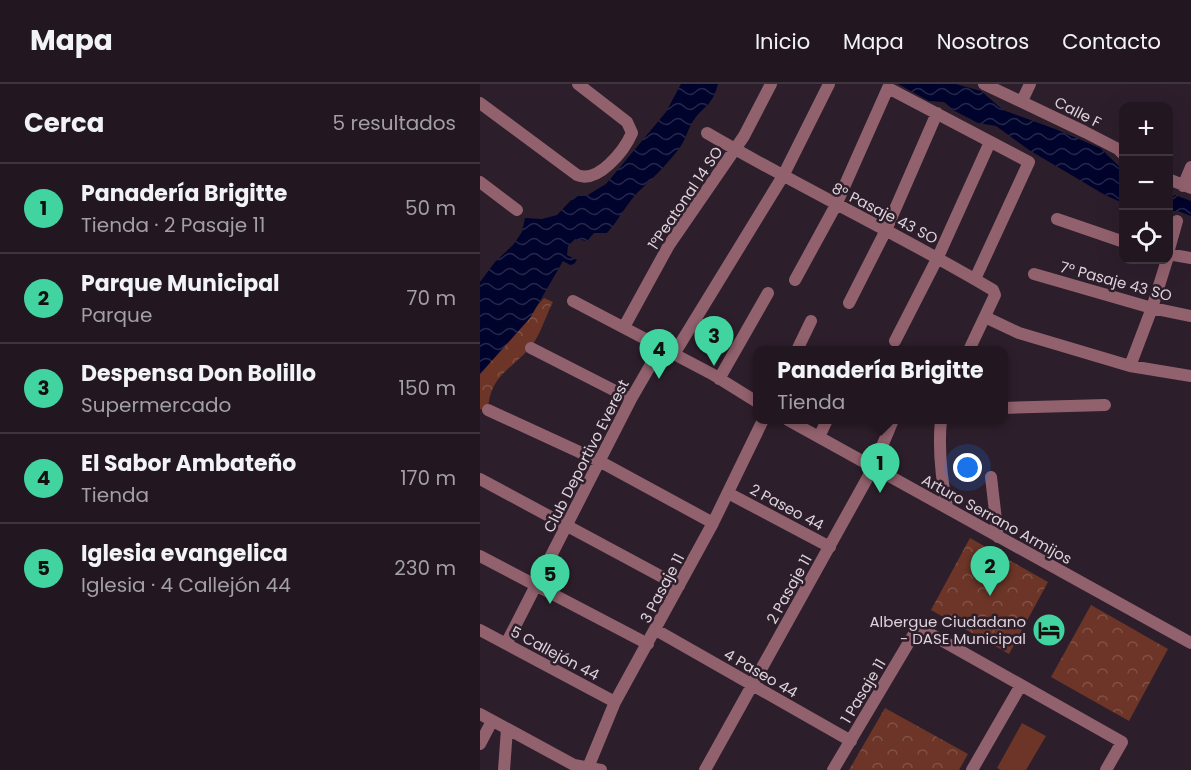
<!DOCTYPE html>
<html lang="es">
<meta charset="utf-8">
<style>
body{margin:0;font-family:Poppins,sans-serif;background:#2e232d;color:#f1f3f6}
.controls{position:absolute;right:18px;top:18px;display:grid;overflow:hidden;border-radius:12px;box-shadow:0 6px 24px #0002}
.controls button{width:54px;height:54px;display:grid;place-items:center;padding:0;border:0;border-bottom:2px solid #3f353e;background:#221620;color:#f1f3f6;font:30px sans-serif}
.you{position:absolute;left:488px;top:384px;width:21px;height:21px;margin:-15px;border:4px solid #fff;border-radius:50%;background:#1a73e8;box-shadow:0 0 0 9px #1a73e833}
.badge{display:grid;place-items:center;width:39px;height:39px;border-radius:50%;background:#42d4a0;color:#111;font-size:20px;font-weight:700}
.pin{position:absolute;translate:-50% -50px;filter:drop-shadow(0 2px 3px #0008)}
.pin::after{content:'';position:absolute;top:32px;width:21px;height:18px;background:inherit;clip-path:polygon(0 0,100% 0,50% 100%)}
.popup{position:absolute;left:273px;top:262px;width:255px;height:78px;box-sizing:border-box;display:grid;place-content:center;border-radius:12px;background:#221620;filter:drop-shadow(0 2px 4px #0005);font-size:20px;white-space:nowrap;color:#a29fa5}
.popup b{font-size:22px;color:#f1f3f6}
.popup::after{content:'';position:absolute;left:50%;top:100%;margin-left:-12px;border:12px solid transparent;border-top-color:#221620}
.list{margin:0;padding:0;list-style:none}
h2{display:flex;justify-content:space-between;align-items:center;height:78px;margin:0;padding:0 24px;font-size:26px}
h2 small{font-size:20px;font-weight:400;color:#a29fa5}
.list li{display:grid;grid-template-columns:39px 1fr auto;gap:18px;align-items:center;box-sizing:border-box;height:90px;padding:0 24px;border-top:2px solid #3f353e}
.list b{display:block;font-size:22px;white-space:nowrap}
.list p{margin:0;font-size:20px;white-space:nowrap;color:#a29fa5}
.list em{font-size:20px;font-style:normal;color:#a29fa5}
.icon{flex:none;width:33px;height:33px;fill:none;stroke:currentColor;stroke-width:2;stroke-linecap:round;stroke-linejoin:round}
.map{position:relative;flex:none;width:711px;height:686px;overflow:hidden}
header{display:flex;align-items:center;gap:36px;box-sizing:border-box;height:84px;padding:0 30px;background:#221620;border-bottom:2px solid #3f353e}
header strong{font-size:28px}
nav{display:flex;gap:33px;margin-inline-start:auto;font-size:21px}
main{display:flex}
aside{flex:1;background:#221620}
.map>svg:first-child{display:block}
</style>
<header>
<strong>Mapa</strong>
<nav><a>Inicio</a><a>Mapa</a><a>Nosotros</a><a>Contacto</a></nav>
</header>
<main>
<aside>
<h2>Cerca<small>5 resultados</small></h2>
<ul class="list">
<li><span class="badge">1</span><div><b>Panadería Brigitte</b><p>Tienda · 2 Pasaje 11</p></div><em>50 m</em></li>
<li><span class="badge">2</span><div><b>Parque Municipal</b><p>Parque</p></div><em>70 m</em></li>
<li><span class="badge">3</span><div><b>Despensa Don Bolillo</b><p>Supermercado</p></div><em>150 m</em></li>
<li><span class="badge">4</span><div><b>El Sabor Ambateño</b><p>Tienda</p></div><em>170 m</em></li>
<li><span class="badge">5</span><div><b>Iglesia evangelica</b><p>Iglesia · 4 Callejón 44</p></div><em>230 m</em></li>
</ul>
</aside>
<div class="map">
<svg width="711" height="686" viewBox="0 0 711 686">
<defs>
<pattern id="park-crowns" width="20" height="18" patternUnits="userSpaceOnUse" patternTransform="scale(1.5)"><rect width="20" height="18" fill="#6c3527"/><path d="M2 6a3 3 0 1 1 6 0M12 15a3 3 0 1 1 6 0" fill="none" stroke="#815146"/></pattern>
<pattern id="water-waves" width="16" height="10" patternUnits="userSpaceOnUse" patternTransform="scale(1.5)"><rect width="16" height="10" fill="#00032c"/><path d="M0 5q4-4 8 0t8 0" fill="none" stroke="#25274a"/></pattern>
</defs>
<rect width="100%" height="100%" fill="#2d1e2b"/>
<path fill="#6c3527" d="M542,639l24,13 -20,34h-25l-4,-2z"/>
<path fill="url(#park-crowns)" d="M64,214l9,4c-7,13 -14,37 -24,47 -20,22 -39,27 -41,61l-8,-1v-42l21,-19z
M490,454l78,44 -39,72 -78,-44z
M611,521l77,44 -39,72 -78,-44z
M405,624l83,46 -9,16h-110z"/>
<path fill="url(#water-waves)" d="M201,0h37c-6,23 -14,21 -25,37 -5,8 -7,17 -12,25 -13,18 -28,32 -44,47 -11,12 -19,28 -30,40h-13l-7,8 -12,-2 -7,7 -1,9 10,5 -3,4 -4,1 -7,-4 -33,57 -50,56v-92l15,-20 18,-17 9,-13 3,-14 17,1 15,-4 18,-19h11l20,-12 60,-72z
M418,0h58l25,7 22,19 52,19 45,19 23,22v33l-18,-8 -76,-45 -33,-24 -18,-3 -25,-13 -9,-8 -15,-1z
M695,111l16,6v15l-13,-5h-9v-12z"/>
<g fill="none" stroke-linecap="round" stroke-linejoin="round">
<path stroke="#92616e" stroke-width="12" d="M504,0l101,48 33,17 6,6
M542,17l8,-17
M0,19l97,72c21,9 47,-24 55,-42l-5,-11 -49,-38
M227,49c94,55 192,101 286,157l2,5 -26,55
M688,95l23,9
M0,98l37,28
M703,102l8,-19
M577,135l67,23
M688,169l9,-32
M688,170l23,4
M554,190l118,34 39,8
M315,196l41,-75 52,-117 141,74 -54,117
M93,217l139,73 45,28
M369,219l37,-73 51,-117
M505,233l34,16 111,33 61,10
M144,243l45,-82 75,-109 27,-52
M415,257l43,-84 52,-115
M51,264l100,51
M317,266l14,-29
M194,270l109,-178 46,-92
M650,282l22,-58 15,-48
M239,295l49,-86
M523,324l102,-3
M8,326l111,51 114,62
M308,336l403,223
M461,336c-3,30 0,57 6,87
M339,353l8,-17
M511,393l7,60
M0,395l199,107
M248,409l102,54
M0,472l168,88
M0,546l135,72
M176,546l195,111
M26,560l125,-245 30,-52
M0,630l94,51 27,5
M0,660l12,-23
M24,686l3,-41
M107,686l28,-68 98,-179 50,-103
M225,686l168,-302 20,-48
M353,686l85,-143 204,115 -16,28
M492,686l49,-85"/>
</g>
<defs>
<symbol id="hotel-disc" viewBox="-11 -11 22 22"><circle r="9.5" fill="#42d4a0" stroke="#2d1e2b"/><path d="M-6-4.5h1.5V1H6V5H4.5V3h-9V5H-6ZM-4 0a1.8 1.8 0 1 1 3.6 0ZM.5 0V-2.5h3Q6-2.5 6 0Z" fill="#111"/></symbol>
</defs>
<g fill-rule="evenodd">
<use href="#hotel-disc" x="550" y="527" width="38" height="38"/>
</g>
<g text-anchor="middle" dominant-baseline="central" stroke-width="5" stroke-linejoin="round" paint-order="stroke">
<g font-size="15" fill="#ddd3db" stroke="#2d1e2b">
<text transform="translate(598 28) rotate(27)">Calle F</text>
<text transform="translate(205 114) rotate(-56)">1°Peatonal 14 SO</text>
<text transform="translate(405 129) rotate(27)">8° Pasaje 43 SO</text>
<text transform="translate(636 197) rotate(15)">7° Pasaje 43 SO</text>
<text transform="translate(106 372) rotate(-63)">Club Deportivo Everest</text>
<text transform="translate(307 423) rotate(28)">2 Paseo 44</text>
<text transform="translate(517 435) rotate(29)">Arturo Serrano Armijos</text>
<text transform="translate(182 504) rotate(-62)">3 Pasaje 11</text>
<text transform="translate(309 505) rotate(-61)">2 Pasaje 11</text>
<text transform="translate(75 569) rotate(28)">5 Callejón 44</text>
<text transform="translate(281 589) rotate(30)">4 Paseo 44</text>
<text transform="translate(383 607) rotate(-59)">1 Pasaje 11</text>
</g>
<g font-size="15" fill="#ddd3db" stroke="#2d1e2b" text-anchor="end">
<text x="546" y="537">Albergue Ciudadano<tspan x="546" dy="17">- DASE Municipal</tspan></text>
</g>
</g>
</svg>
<div class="controls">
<button>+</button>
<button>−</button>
<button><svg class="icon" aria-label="locate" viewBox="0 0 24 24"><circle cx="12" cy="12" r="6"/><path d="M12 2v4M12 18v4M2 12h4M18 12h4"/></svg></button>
</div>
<div class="you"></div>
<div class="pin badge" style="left:400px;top:409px">1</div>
<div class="popup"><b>Panadería Brigitte</b>Tienda</div>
<div class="pin badge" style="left:510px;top:512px">2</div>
<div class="pin badge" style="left:234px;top:282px">3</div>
<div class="pin badge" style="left:179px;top:295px">4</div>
<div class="pin badge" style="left:70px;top:520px">5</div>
</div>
</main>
